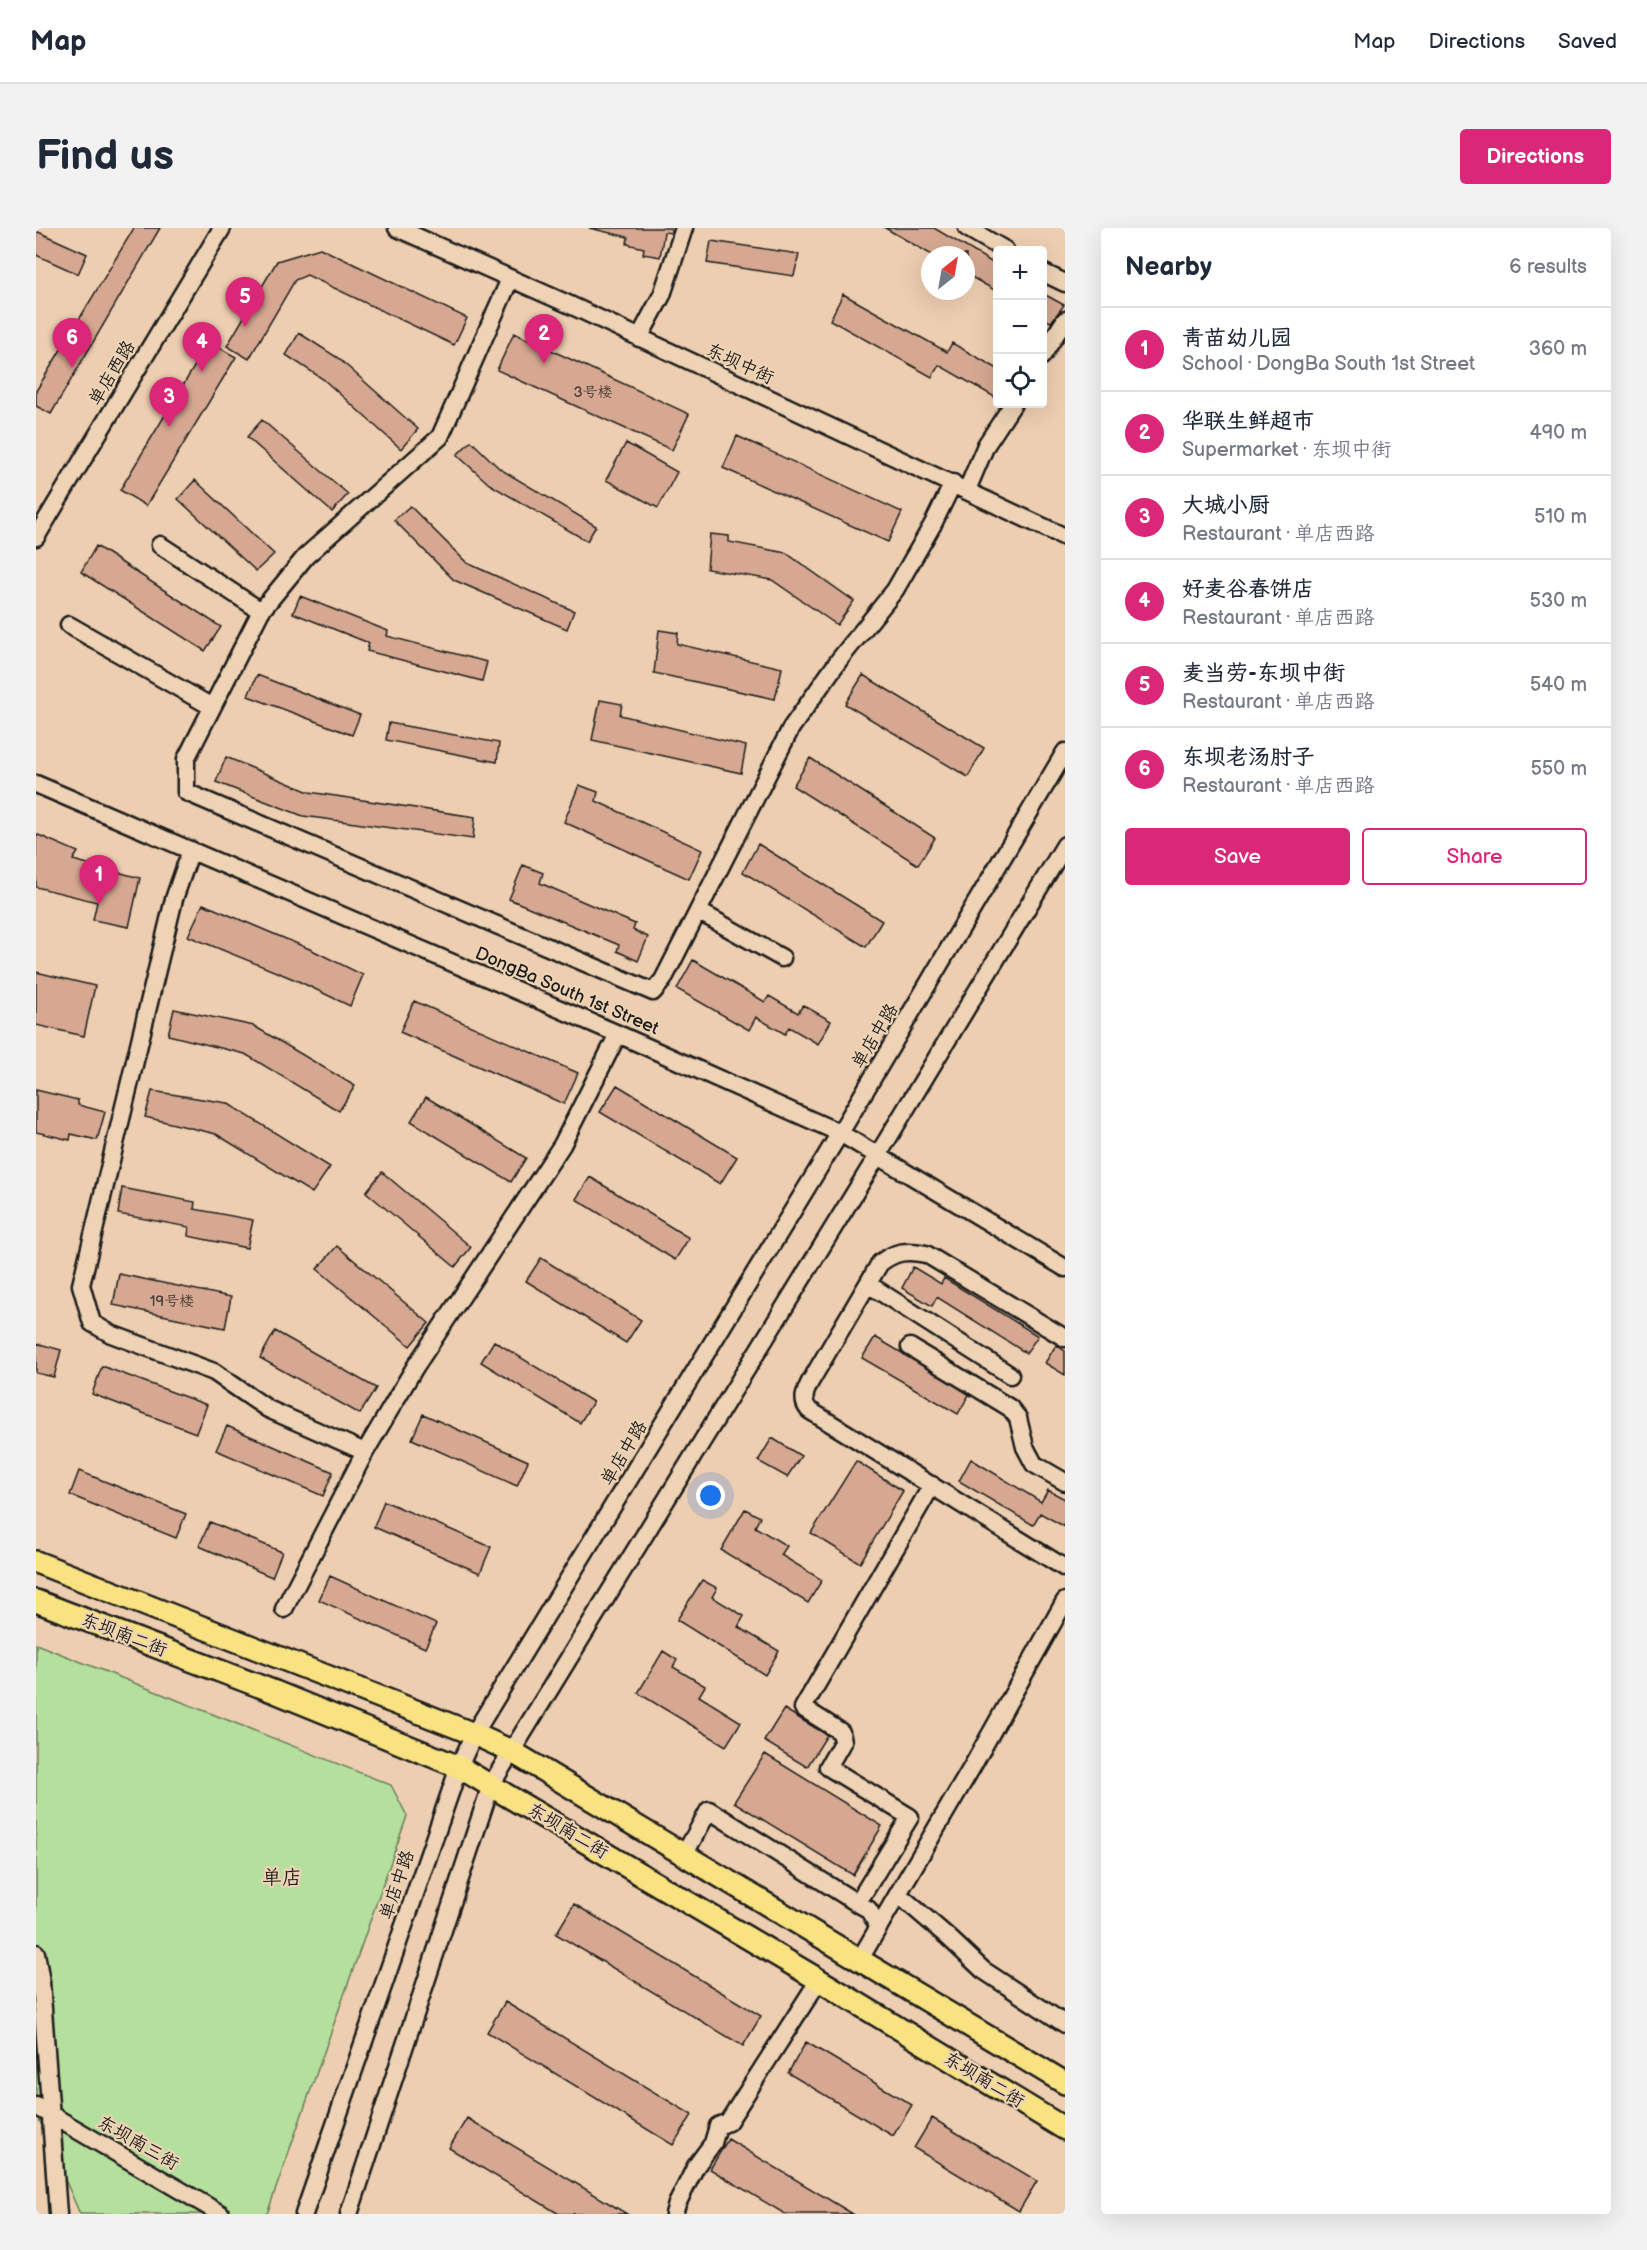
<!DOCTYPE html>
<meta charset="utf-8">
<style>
body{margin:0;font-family:"Balsamiq Sans","LXGW WenKai TC",sans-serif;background:#f2f2f3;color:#1f2937}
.controls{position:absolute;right:18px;top:18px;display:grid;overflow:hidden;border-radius:6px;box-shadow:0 6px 24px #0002}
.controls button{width:54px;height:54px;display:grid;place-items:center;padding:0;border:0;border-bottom:2px solid #e0e1e3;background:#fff;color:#1f2937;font:30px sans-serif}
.compass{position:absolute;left:885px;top:18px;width:54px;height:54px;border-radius:50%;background:#fff;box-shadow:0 6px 24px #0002;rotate:31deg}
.you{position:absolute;left:675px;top:1268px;width:21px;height:21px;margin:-15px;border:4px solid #fff;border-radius:50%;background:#1a73e8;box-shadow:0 0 0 9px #1a73e833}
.badge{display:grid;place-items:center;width:39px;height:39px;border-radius:50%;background:#db2777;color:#fff;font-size:20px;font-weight:700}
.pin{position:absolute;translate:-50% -50px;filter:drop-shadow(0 2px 3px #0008)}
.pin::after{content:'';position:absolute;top:32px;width:21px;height:18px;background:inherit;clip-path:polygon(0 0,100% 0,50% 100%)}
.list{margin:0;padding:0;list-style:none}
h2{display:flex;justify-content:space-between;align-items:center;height:78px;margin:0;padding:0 24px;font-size:26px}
h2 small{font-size:20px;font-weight:400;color:#747a83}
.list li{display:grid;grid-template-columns:39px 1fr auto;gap:18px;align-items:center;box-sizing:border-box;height:84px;padding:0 24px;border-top:2px solid #e0e1e3}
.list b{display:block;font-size:22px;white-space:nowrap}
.list p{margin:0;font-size:20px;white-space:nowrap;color:#747a83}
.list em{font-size:20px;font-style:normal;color:#747a83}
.actions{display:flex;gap:12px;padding:18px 24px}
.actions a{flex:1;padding:14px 0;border:2px solid #db2777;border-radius:6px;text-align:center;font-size:21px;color:#db2777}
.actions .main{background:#db2777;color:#fff}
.icon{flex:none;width:33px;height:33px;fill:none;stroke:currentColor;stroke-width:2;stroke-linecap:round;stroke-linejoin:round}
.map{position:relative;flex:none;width:1029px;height:1986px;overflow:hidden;border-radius:6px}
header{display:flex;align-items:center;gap:36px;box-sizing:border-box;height:84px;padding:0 30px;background:#fff;border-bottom:2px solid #e0e1e3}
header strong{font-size:28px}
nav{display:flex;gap:33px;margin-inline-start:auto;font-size:21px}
.intro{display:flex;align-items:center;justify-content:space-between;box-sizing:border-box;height:144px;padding:0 36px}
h1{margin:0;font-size:42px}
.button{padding:15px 27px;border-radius:6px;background:#db2777;color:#fff;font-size:21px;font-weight:700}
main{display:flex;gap:36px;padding:0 36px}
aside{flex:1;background:#fff;border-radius:6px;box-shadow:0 6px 24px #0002}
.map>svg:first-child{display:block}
</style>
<header>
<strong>Map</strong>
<nav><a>Map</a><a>Directions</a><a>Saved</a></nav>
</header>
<div class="intro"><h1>Find us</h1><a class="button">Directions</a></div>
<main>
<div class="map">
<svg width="1029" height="1986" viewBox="0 0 1029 1986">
<rect width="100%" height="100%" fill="#eeceb1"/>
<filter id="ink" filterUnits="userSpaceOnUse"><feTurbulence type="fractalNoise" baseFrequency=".0167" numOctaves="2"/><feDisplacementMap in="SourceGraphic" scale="12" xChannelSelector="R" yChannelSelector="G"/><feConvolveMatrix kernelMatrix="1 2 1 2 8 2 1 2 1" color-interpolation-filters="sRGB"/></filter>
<g filter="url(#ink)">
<path fill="#b4df9d" stroke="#687e5c" stroke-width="1.5" d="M0,1416l355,141 16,31 -140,398h-187l-44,-102z"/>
<path fill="#d6a891" stroke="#1c1c1c" stroke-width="1.5" d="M98,0h26l-109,186 -15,-8v-15z
M553,0h82v5l-7,-1 -4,25 -17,-3 1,-6 -17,-4 1,-7z
M849,0h49l64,38v26l-32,-18v-19h-34z
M0,3l51,23 -9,20 -42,-19z
M675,13l88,13 -5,22 -87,-13z
M284,20l147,70 -13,27 -147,-70 -12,5 -46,79 -22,-13 50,-85z
M1006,65l22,12 -13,17 -9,-4z
M807,66l104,58 5,-9 46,26v30l-59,-34 -7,12 -102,-57z
M263,105l39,25 80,71 -17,20 -78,-70 -37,-24z
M478,105l175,81 -17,36 -175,-80z
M173,114l27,15 -90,149 -26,-16z
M226,192l86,74 -16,18 -85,-75z
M701,208l165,76 -14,30 -165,-74z
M435,213l29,28 96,57 -9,15 -98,-57 -32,-29z
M590,215l51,29 -19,36 -52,-28z
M159,252l79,74 -18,17 -78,-72z
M374,278l57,57 107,48 -7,18 -113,-49 -60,-60z
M674,306l19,2v6l57,11 68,48 -17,24 -65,-45 -65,-11z
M60,318l125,81 -16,24 -124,-79z
M264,368l88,35 -1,5 100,26 -5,19 -115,-30 2,-8 -76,-30z
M623,402l19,3 -1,11 105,24 -7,31 -121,-26z
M221,447l103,40 -8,20 -104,-39z
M827,447l121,73 -16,29 -123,-73z
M564,472l22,4 -2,11 126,31 -5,27 -149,-33z
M353,495l110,20 -2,19 -111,-22z
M190,529l83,35 166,25 -2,22 -170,-23 -87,-34z
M774,530l125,80 -17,27 -125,-79z
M543,557l19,7 -2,9 106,49 -13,29 -125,-57z
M0,606l42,18 -5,8 67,18 -11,49 -36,-7 4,-18 -61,-15z
M722,616l124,77 -16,26 -123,-75z
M487,637l20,8 -3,10 95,41 -2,6 15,7 -10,24 -21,-10 2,-6 -110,-46z
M167,676l109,46 51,25 -13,31 -54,-26 -108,-44z
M657,732l72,42 4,-6 29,17 5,-8 28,16 -13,23 -29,-17 -4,7 -29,-17 -7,13 -72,-41z
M0,744l59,14 -11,50 -48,-11z
M378,773l164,72 -14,31 -164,-72z
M138,781l80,17 101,60 -16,25 -94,-57 -77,-19z
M581,857l120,72 -17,27 -120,-72z
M0,862l42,10v5l27,7 -8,28 -26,-6 -1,6 -34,-8z
M116,863l75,12 103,64 -18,26 -96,-59 -71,-17z
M390,869l100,61 -15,24 -100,-61z
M346,944l89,75 -16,20 -89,-75z
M554,949l99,61 -14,22 -99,-61z
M86,960l73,14 -1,7 59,11 -6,28 -59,-12 1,-9 -71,-13z
M301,1018l92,77 -19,23 -93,-77z
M505,1030l100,62 -15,23 -100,-62z
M877,1039l28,17 3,-6 94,58 -12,17 -89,-56 -5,9 -30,-18z
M83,1046l112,23 -6,31 -112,-23z
M239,1103l101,57 -16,26 -100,-56z
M839,1109l95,56 -12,21 -96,-56z
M458,1113l99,61 -13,21 -99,-61z
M0,1115l25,7 -7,27 -18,-4z
M1020,1117l9,6v24l-20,-12z
M66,1138l105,39 -11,28 -104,-39z
M387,1186l105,47 -11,25 -105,-47z
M191,1198l106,46 -10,24 -107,-46z
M736,1210l29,18 -14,21 -29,-16z
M935,1231l70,43 7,-12 17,9v28l-25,-14 -7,12 -74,-44z
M820,1233l47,30 -43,72 -49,-30z
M43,1243l107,43 -10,24 -106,-43z
M348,1273l107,46 -11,26 -106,-46z
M709,1281l15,8 -5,10 32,19 -6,9 41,25 -14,23 -87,-53z
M174,1294l72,30 -10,25 -73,-31z
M294,1348l106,48 -11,24 -106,-48z
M666,1352l15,8 -5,9 32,19 -6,11 41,24 -14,24 -88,-55z
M627,1423l14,9 -4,7 32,19 -6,10 42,26 -15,24 -88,-53z
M748,1481l43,26 -20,32 -43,-26z
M729,1526l117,72 -29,49 -119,-73z
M538,1676l187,112 -18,30 -187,-112z
M469,1774l187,113 -19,30 -186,-113z
M770,1814l106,63 -19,31 -105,-63z
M431,1890l160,96h-68l-110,-66z
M896,1890l105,63 -18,30 -105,-63z
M692,1911l125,75h-68l-75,-45z"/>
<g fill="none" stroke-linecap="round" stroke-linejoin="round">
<defs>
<path id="minor" d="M361,0l171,76 497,233
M931,0l38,22
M1006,44l23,11
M474,51l-70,158 -134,119 -45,55 -75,148v33l467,200 10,-12 128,-252 48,-68 56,-70 38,-66 20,-41
M603,110l23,-43 22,-67
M1006,128l23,-36
M931,262l19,-45 27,-41
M0,309l186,-309
M124,317l101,66
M33,397l143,82
M0,556l582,250 222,99 225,135
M155,622l-17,49 -93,386 11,38 19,11 103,38 54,37 97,43 50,-85 147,-222 56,-111
M662,683l84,47
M832,1056l142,91
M1029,1110l-139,-84c-19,-4 -30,-3 -46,9l-70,119c-5,10 -9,19 -1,28l256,158
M874,1119l100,61 8,10 7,29 9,17 31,18
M248,1381l81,-157
M648,1627l25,-45 148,93 6,-9 47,-77 -82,-50 15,-26 -2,-9 -38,-24 129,-223
M862,1666l50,43 35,33 82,54
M821,1675l11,6 11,18
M0,1725l5,29 17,232
M824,1731l112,-192 93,-166
M0,1878l185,108
M268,1986l155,-447 15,-33 366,-601 225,-381
M313,1986l142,-429 387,-630 187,-310
M638,1986l3,-10 19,-38 17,-23 5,-17 10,-4 91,-142"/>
<path id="major" d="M0,1334l438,172 37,17 554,332
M0,1373l239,91 184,75 360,213 246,149"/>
</defs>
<use href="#minor" stroke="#1c1c1c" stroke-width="21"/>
<use href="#major" stroke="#1c1c1c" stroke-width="26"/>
<use href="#minor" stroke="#eed3b5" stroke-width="16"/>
<use href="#major" stroke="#f8e281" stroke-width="21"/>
</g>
</g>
<g text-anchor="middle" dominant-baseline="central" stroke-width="4.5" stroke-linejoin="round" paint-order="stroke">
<g font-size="15" fill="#4a3f39">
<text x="557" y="164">3号楼</text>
<text x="136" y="1073">19号楼</text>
</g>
<g font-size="18" fill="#1c1c1c" stroke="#eed3b5">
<text transform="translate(704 136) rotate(25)">东坝中街</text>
<text transform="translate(76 145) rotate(-59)">单店西路</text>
<text transform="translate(531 763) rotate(23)">DongBa South 1st Street</text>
<text transform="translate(839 808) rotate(-59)">单店中路</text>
<text transform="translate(588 1225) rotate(-59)">单店中路</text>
<text transform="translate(88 1407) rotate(21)">东坝南二街</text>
<text transform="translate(532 1603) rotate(31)">东坝南二街</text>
<text transform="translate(361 1657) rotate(-71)">单店中路</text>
<text transform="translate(948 1852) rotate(31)">东坝南二街</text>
<text transform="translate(102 1915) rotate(30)">东坝南三街</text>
</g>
<g font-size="20" fill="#1c1c1c" stroke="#eed3b5">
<text x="246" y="1650">单店</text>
</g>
</g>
</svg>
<div class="controls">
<button>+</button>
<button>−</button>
<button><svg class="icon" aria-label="locate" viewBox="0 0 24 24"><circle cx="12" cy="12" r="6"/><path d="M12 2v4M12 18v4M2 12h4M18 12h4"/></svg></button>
</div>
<svg class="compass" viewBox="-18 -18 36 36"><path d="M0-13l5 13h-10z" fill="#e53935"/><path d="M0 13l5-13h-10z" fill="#747a83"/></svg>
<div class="you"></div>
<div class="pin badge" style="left:63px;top:677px">1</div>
<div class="pin badge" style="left:508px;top:136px">2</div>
<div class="pin badge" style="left:133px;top:199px">3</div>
<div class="pin badge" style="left:166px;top:144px">4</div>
<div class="pin badge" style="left:209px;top:99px">5</div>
<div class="pin badge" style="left:36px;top:140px">6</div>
</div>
<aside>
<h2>Nearby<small>6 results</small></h2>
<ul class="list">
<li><span class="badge">1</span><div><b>青苗幼儿园</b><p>School · DongBa South 1st Street</p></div><em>360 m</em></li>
<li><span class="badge">2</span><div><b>华联生鲜超市</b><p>Supermarket · 东坝中街</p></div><em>490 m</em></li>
<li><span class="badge">3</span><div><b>大城小厨</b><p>Restaurant · 单店西路</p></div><em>510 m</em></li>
<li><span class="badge">4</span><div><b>好麦谷春饼店</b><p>Restaurant · 单店西路</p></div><em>530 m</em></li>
<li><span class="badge">5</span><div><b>麦当劳-东坝中街</b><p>Restaurant · 单店西路</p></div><em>540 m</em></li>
<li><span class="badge">6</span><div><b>东坝老汤肘子</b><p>Restaurant · 单店西路</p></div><em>550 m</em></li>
</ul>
<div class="actions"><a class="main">Save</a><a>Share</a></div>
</aside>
</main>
